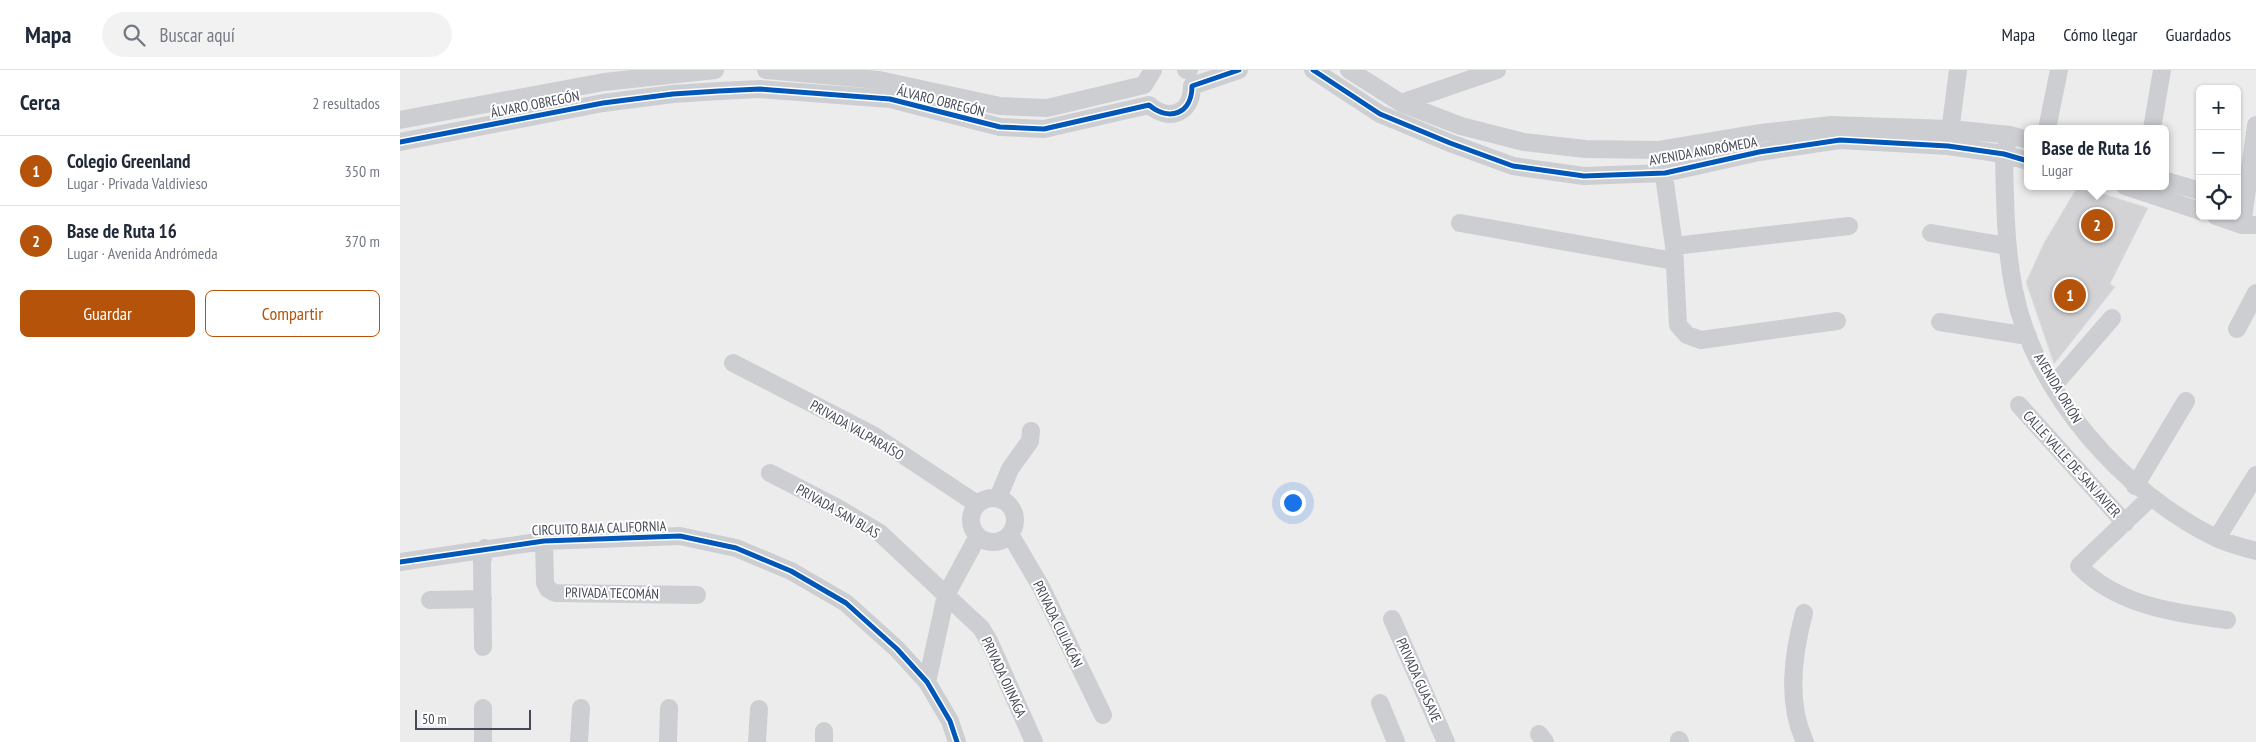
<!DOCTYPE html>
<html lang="es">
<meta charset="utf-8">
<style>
body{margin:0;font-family:"PT Sans Narrow",sans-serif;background:#f2f2f3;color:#1f2937}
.controls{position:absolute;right:15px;top:15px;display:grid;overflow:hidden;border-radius:8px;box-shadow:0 1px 4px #0004}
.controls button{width:45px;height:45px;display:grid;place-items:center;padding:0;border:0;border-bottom:1px solid #e0e1e3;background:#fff;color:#1f2937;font:25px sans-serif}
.scale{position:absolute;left:15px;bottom:12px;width:116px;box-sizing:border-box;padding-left:5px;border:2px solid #454a57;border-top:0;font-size:14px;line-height:18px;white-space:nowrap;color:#454a57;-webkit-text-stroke:4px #fff;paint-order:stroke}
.you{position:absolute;left:892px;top:432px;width:18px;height:18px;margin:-12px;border:4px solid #fff;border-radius:50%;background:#1a73e8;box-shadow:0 0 0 8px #1a73e833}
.badge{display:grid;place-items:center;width:32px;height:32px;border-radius:50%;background:#b45309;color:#fff;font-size:16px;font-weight:700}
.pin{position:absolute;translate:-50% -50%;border:2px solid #fff;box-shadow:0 1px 5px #0006}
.popup{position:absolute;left:1624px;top:55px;width:145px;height:65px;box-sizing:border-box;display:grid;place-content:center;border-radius:8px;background:#fff;filter:drop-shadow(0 1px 4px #0005);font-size:16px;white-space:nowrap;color:#747a83}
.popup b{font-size:19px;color:#1f2937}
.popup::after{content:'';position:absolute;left:50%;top:100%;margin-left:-10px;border:10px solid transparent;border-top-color:#fff}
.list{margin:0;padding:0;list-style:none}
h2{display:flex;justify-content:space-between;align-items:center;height:65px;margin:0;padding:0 20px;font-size:21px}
h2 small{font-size:16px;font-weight:400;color:#747a83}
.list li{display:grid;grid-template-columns:32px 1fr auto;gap:15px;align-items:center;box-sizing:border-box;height:70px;padding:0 20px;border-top:1px solid #e0e1e3}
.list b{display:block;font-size:19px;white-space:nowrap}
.list p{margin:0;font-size:16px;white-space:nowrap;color:#747a83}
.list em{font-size:16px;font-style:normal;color:#747a83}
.actions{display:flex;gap:10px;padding:15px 20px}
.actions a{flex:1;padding:11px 0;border:1px solid #b45309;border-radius:8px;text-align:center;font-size:18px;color:#b45309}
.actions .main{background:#b45309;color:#fff}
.icon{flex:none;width:28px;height:28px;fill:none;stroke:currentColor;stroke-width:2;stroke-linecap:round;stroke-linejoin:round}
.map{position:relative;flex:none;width:1856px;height:672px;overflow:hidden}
header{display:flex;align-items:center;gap:30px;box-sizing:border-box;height:70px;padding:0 25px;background:#fff;border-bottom:1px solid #e0e1e3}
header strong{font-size:24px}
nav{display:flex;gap:28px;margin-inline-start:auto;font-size:18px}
.search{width:350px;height:45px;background:#f2f2f3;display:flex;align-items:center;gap:12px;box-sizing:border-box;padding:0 18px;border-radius:28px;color:#747a83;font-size:19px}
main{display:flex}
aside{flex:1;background:#fff}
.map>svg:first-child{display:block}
</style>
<header>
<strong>Mapa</strong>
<div class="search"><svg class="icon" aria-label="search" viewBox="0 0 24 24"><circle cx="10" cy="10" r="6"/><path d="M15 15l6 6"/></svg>Buscar aquí</div>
<nav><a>Mapa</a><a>Cómo llegar</a><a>Guardados</a></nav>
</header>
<main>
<aside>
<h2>Cerca<small>2 resultados</small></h2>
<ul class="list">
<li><span class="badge">1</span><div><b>Colegio Greenland</b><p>Lugar · Privada Valdivieso</p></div><em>350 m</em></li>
<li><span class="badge">2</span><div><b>Base de Ruta 16</b><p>Lugar · Avenida Andrómeda</p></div><em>370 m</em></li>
</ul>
<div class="actions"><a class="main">Guardar</a><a>Compartir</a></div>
</aside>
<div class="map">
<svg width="1856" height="672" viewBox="0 0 1856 672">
<rect width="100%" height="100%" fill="#edecec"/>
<path fill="#d3d3d5" stroke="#dededf" d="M1678,116l70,22 -38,76 5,3 -61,77 -28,-82 18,-39z"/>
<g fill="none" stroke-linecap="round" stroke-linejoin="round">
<path stroke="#cdced2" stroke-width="18" d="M366,0l113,10 121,26 47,2 97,-23 9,-15
M786,0h3
M913,0l67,44 70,29 63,23 71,10 81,-3 94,-21 81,-12 108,6 56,8 24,7
M949,0l52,33 60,23 63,16 61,7 74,1 102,-17 70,-8 120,4 59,6 18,5
M1001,33l96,-33
M0,50l204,-38 111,-12
M1647,59l12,-59
M1752,59l10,-59
M1549,70l9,-70
M0,72l203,-39 70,-9 46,-3 41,-2 130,10 110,28 44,2 105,-24c20,17 43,9 43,-19l47,-16
M1607,75l-3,9c1,46 1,91 10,136 20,103 110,203 202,248 12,6 27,9 40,13
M1262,92l12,84 4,79 9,10 14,5 136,-19
M1766,111l34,10
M1725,116l75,25
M1816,146l26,9h14
M1060,153l214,38
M1842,155l14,-100
M1531,163l76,13
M1274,176l175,-20
M1540,252l88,14
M1837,259l19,-36
M333,293l140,72 104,69
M1653,316l59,-68
M1619,335l106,118
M370,403l66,34 44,26 101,95 8,13 45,101
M1735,416l51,-85
M571 450a22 22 0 1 1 44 0a22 22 0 1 1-44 0Z
M598,428l12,-29 20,-28 1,-10
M1750,428l-71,68c39,40 96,47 148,54
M610,464l31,53 62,128
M1817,468l39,-63
M144,471l1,42 3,6 7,4 142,2
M0,492l144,-21 136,-5 56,12 55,23 55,32 51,46 30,33 23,39 7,21
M30,530l53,-1
M1404,543c-11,41 -18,89 1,129
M992,549l54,123
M83,577l-1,-85 3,-14
M527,612l19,-87 32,-59
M980,633l16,39
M424,661v11
M1139,664l6,8
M1279,670l1,2
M83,672v-34
M179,672l2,-34
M268,672l1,-34
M357,672l2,-33"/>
<defs>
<path id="cycleway" d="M913,0l67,44 70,29 63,23 71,10 81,-3 94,-21 81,-12 108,6 56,8 24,7
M0,72l203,-39 70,-9 46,-3 41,-2 130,10 110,28 44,2 105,-24c20,17 43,9 43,-19l47,-16
M0,492l144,-21 136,-5 56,12 55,23 55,32 51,46 30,33 23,39 7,21"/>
</defs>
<use href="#cycleway" stroke="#fff" stroke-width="8"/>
<use href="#cycleway" stroke="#0057b8" stroke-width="5"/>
</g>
<g text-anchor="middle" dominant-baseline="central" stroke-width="4" stroke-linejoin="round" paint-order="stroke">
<g font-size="14" fill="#454a57" stroke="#fff">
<text transform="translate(541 31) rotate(14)">ÁLVARO OBREGÓN</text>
<text transform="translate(135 34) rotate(-11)">ÁLVARO OBREGÓN</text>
<text transform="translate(1303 81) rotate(-10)">AVENIDA ANDRÓMEDA</text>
<text transform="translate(1658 318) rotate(59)">AVENIDA ORIÓN</text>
<text transform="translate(457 360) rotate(30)">PRIVADA VALPARAÍSO</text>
<text transform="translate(1672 394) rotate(48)">CALLE VALLE DE SAN JAVIER</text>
<text transform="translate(438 441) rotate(30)">PRIVADA SAN BLAS</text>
<text transform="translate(199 458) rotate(-2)">CIRCUITO BAJA CALIFORNIA</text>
<text transform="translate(212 523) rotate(1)">PRIVADA TECOMÁN</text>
<text transform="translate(658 554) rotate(64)">PRIVADA CULIACÁN</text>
<text transform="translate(604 607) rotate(65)">PRIVADA OJINAGA</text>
<text transform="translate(1019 610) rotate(66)">PRIVADA GUASAVE</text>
</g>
</g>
</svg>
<div class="controls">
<button>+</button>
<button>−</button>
<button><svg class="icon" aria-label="locate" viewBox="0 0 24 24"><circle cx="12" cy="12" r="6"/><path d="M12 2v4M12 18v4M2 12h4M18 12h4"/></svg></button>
</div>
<div class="scale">50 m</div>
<div class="you"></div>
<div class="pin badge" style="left:1670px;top:225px">1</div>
<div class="pin badge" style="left:1697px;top:155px">2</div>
<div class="popup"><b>Base de Ruta 16</b>Lugar</div>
</div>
</main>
